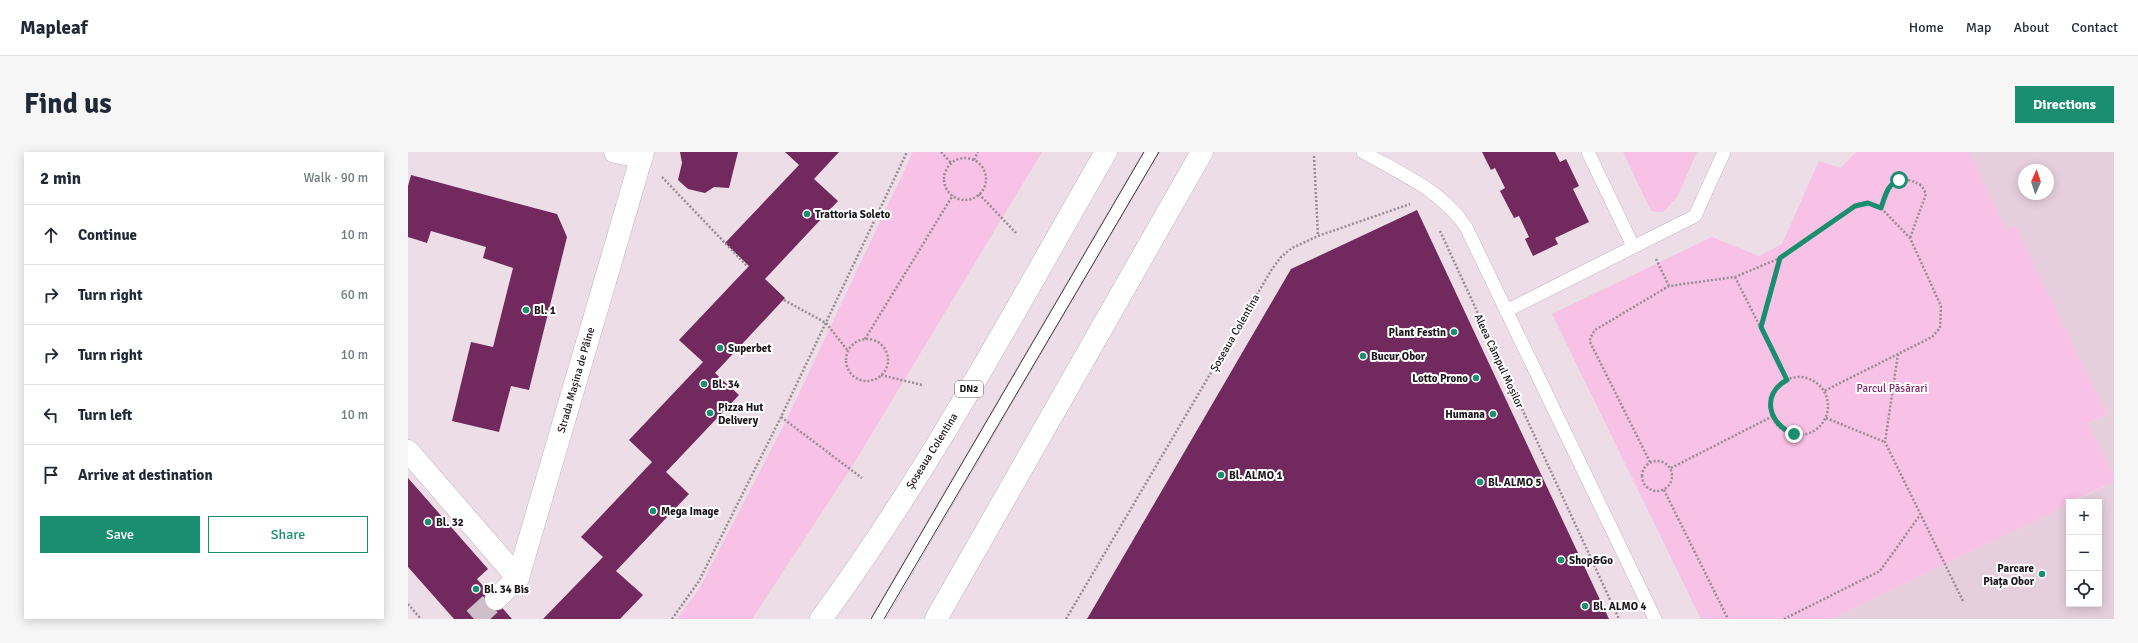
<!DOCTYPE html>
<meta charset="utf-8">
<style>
body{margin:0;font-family:Signika,sans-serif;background:#f6f6f7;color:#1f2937}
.controls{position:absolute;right:12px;bottom:12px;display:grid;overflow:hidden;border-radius:0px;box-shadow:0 2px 10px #0003}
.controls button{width:36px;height:36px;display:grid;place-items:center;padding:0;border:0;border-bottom:1px solid #e0e1e3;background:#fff;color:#1f2937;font:20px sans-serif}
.compass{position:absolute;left:1610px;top:12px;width:36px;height:36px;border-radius:50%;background:#fff;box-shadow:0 2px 10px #0003;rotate:3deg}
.stop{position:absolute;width:12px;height:12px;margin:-9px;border:3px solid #198e70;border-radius:50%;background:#fff}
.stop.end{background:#198e70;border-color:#fff;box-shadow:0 1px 4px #0008}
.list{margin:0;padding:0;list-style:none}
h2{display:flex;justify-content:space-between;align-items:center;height:52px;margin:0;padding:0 16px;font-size:17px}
h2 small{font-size:13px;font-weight:400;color:#747a83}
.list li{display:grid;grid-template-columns:26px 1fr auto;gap:12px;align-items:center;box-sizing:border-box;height:60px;padding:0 16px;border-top:1px solid #e0e1e3}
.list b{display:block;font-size:15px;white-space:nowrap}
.list em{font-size:13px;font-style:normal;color:#747a83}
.actions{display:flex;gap:8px;padding:12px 16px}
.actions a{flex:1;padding:9px 0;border:1px solid #198e70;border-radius:0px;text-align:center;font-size:14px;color:#198e70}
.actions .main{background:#198e70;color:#fff}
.icon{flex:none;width:22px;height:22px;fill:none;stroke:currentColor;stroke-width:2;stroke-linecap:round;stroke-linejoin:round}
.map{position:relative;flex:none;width:1706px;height:467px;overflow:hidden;border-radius:0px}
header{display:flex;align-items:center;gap:24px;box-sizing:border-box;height:56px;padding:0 20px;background:#fff;border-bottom:1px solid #e0e1e3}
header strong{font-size:19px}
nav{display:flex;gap:22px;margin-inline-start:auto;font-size:14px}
.intro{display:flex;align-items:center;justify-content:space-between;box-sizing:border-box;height:96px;padding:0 24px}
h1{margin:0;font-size:28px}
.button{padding:10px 18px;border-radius:0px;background:#198e70;color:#fff;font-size:14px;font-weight:700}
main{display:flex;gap:24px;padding:0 24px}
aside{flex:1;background:#fff;border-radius:0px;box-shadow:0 2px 10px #0003}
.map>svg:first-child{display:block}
</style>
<header>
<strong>Mapleaf</strong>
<nav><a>Home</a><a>Map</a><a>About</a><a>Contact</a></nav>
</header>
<div class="intro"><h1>Find us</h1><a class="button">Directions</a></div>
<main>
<aside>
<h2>2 min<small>Walk · 90 m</small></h2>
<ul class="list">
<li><svg class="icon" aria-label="ahead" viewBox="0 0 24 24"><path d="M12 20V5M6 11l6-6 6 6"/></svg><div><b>Continue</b></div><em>10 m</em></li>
<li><svg class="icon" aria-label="right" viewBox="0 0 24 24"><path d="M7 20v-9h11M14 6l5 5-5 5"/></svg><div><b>Turn right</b></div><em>60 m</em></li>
<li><svg class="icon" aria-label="right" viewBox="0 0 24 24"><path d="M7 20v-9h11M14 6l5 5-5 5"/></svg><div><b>Turn right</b></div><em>10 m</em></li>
<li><svg class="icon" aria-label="left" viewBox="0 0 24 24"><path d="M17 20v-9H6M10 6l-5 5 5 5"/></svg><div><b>Turn left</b></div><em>10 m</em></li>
<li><svg class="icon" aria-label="arrive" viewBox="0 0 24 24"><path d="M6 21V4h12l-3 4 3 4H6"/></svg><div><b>Arrive at destination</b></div></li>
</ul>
<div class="actions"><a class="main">Save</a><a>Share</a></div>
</aside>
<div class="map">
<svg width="1706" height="467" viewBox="0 0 1706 467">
<rect width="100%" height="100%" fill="#eddde7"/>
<path fill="#e6cfdd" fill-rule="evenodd" d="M1562,0h144v323l-26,-52 19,-9 -92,-188 -9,4zM1616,18h24v24h-24z
M1706,330v137h-283l238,-115v100h30v-102h-26z"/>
<path fill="#f7c2e5" d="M505,0h129l-191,316 -99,151h-75l22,-30 87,-168z
M1215,0h74l-20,45 -14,15 -12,-1z
M1448,0h114l36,78 9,-5 92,189 -19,9 26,52v7l-45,20v2l-238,115h-130l-149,-305 160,-77 47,19 23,-12 37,-83 22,7z"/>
<path fill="#722a5e" d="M272,0h58l-9,36 -15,-1 -9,6 -17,-4 -10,-9 4,-17z
M377,0h54l-25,27 24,22 -73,78 20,19 -70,75 24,22 -73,77 23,22 -73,77 27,24 -23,24h-77l60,-62 -22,-20 71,-75 -23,-22 74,-78 -24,-22 70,-74 -24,-23 74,-78z
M1074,0h73l5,10 6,-3 13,27 -6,3 16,33 -34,16 3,6 -25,12 -8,-17 4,-2 -10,-21 -5,2 -14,-27 5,-3 -10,-20 -4,2z
M3,23l146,39 10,23 -38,153 -18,-4 -12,46 -47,-11 19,-79 22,5 20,-79 -30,-10 3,-11 -55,-16 -4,12 -19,-6v-51z
M1009,58l192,409h-522l204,-350z
M0,326l80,91 -11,10 35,40h-58l-46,-52z"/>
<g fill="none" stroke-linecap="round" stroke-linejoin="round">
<path stroke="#cebfc8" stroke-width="22" stroke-dasharray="22 11" stroke-linecap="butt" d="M66,467l22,-20"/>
<defs>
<path id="lane" d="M955,0c36,21 79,38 103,75l189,392
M1180,0l45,94
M1098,159l189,-95 29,-64
M470,467l273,-467"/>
<path id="street" d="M207,0l27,5
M0,299l110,127
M88,447l22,-21 125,-426"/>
<path id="primary" d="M413,467c108,-147 194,-309 285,-467
M528,467l266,-467"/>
</defs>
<use href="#lane" stroke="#c3b4be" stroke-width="14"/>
<use href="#street" stroke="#c3b4be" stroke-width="23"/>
<use href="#primary" stroke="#c3b4be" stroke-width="23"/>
<path stroke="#988c93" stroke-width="2.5" stroke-dasharray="2 2" stroke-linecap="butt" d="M533,0l10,11
M906,4l4,80
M536 27a21 21 0 1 1 42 0a21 21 0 1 1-42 0Z
M566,8l4,-8
M254,25l86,90
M571,42l37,39
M1473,56c8,-23 14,-38 41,-22l4,8 -16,44
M1032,79l179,388
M1248,107l13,27
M1327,125l52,103
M376,148l42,23 22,28
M1353,175l19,-68
M457,187l88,-144
M438 208a21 21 0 1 1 42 0a21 21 0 1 1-42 0Z
M1490,202l-13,88 78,159
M473,223l41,10
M1362 254a29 29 0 1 1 58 0a29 29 0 1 1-58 0Z
M373,265l81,61
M1418,266l59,24
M1234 324a15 15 0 1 1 30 0a15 15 0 1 1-30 0Z
M1242,310l-60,-120v-4l5,-8 74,-44 66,-9 45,-19 75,-52 13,-3 13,5 29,30 31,68 -1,22 -8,9 -108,54
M1263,316l102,-52
M1256,338l64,129
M0,452l13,15
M264,467l27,-38 82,-164 126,-265
M658,467l206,-350 9,-12 11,-9 26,-12 92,-32
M1376,467l96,-48 40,-56"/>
<use href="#lane" stroke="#fff" stroke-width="13"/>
<use href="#street" stroke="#fff" stroke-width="22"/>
<use href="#primary" stroke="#fff" stroke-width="22"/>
<path stroke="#3d363a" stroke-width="1" d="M463,467l273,-467
M476,467l275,-467"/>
</g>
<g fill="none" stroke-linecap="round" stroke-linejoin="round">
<path stroke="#198e70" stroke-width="5" d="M1386,282c-25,-9 -34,-40 -7,-54l-26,-53 19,-69 75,-52 13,-3 13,5c4,-11 6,-24 18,-28"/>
</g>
<g fill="#198e70" stroke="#fff" stroke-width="1.5">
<circle cx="399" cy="62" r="4"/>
<circle cx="118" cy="158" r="4"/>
<circle cx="1046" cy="180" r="4"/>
<circle cx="312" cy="196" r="4"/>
<circle cx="955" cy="204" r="4"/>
<circle cx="1068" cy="226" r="4"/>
<circle cx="296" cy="232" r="4"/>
<circle cx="302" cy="261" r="4"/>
<circle cx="1085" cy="262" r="4"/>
<circle cx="813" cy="323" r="4"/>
<circle cx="1072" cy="330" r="4"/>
<circle cx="245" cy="359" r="4"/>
<circle cx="20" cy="370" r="4"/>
<circle cx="1153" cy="408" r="4"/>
<circle cx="1634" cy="422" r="4"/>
<circle cx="68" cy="437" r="4"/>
<circle cx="1177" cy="454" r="4"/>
</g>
<g text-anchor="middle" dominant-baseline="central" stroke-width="4" stroke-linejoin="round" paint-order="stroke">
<rect fill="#fff" stroke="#5f5c5e" stroke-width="1" x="547" y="229" width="28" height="16" rx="3"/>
<g font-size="10" font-weight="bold" fill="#1b1619">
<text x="561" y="237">DN2</text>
</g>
<g font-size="11" font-weight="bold" fill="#1b1619" stroke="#fff" text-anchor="start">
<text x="407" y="62">Trattoria Soleto</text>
<text x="126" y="158">Bl. 1</text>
<text x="1038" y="180" text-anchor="end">Plant Festin</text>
<text x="320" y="196">Superbet</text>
<text x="963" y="204">Bucur Obor</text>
<text x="1060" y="226" text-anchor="end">Lotto Prono</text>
<text x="304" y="232">Bl. 34</text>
<text x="310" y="255">Pizza Hut<tspan x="310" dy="13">Delivery</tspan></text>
<text x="1077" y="262" text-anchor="end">Humana</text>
<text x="821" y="323">Bl. ALMO 1</text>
<text x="1080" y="330">Bl. ALMO 5</text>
<text x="253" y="359">Mega Image</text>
<text x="28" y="370">Bl. 32</text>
<text x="1161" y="408">Shop&amp;Go</text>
<text x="1626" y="416" text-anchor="end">Parcare<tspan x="1626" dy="13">Piața Obor</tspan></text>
<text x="76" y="437">Bl. 34 Bis</text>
<text x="1185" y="454">Bl. ALMO 4</text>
</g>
<g font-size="11" fill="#1b1619" stroke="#fff">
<text transform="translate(827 181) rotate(-60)">Șoseaua Colentina</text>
<text transform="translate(1091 209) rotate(65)">Aleea Câmpul Moșilor</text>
<text transform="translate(168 228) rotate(-74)">Strada Mașina de Pâine</text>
<text transform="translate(524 299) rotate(-58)">Șoseaua Colentina</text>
</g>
<g font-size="11" fill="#85276d" stroke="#fff">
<text x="1484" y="236">Parcul Păsărari</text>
</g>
</g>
</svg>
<div class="controls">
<button>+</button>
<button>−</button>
<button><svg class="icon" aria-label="locate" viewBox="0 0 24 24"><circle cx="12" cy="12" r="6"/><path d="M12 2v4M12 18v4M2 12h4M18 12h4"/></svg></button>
</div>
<svg class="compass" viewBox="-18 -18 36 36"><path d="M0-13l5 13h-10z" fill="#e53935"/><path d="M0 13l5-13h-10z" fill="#747a83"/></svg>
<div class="stop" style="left:1491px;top:28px"></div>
<div class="stop end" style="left:1386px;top:282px"></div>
</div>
</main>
